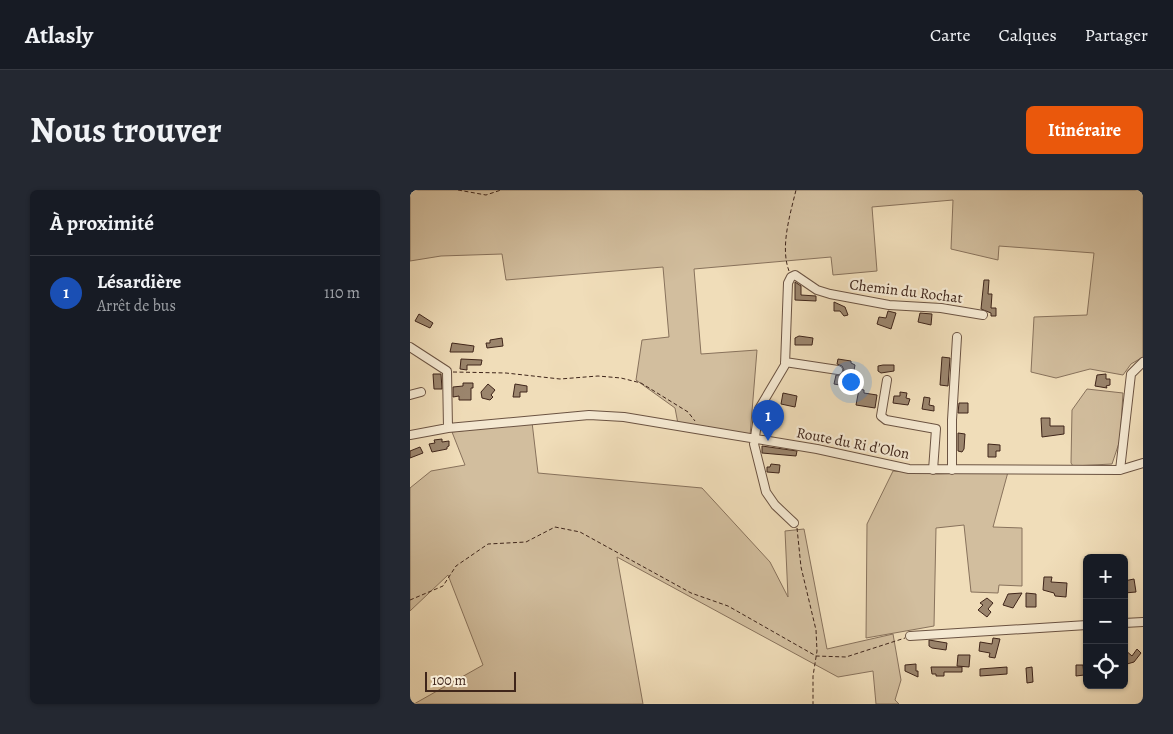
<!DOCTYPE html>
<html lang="fr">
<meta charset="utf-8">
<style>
body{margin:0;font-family:Alegreya,serif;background:#242831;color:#f1f3f6}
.controls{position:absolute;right:15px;bottom:15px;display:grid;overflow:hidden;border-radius:8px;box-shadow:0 1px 4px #0004}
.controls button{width:45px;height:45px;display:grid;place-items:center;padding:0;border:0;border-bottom:1px solid #363941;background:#171b24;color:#f1f3f6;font:25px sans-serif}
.scale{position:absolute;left:15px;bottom:12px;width:91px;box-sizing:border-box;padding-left:5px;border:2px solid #3f251a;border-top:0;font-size:14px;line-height:18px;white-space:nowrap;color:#3f251a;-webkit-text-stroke:4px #f5e9d2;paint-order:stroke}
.you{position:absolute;left:440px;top:191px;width:18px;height:18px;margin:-12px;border:4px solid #fff;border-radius:50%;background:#1a73e8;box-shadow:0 0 0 8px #1a73e833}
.badge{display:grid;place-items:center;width:32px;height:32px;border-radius:50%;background:#ea580c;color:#fff;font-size:16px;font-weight:700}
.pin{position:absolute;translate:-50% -41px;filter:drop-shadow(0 1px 2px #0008)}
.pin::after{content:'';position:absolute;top:26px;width:18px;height:15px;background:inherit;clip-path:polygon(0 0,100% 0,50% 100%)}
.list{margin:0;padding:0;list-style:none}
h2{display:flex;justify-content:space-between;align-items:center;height:65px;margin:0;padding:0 20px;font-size:21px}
h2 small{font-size:16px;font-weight:400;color:#9ea1a6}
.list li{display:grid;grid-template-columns:32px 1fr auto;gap:15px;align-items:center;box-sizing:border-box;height:75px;padding:0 20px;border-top:1px solid #363941}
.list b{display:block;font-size:19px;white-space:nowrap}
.list p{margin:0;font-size:16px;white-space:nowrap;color:#9ea1a6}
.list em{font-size:16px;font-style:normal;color:#9ea1a6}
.icon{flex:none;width:28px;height:28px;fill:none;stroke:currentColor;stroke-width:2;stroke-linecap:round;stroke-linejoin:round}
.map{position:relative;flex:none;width:733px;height:514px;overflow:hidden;border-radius:8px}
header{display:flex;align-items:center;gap:30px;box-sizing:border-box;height:70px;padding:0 25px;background:#171b24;border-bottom:1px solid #363941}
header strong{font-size:24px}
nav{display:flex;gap:28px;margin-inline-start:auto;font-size:18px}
.intro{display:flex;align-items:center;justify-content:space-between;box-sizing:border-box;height:120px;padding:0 30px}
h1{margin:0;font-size:35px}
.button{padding:12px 22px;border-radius:8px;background:#ea580c;color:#fff;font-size:18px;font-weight:700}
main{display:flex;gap:30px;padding:0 30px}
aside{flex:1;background:#171b24;border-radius:8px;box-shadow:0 1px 4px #0004}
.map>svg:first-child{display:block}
</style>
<header>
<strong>Atlasly</strong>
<nav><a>Carte</a><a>Calques</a><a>Partager</a></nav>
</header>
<div class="intro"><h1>Nous trouver</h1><a class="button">Itinéraire</a></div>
<main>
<aside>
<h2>À proximité<small></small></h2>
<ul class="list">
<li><span class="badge" style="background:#1a4fb4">1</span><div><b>Lésardière</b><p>Arrêt de bus</p></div><em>110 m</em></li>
</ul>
</aside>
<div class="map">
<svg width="733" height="514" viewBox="0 0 733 514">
<rect width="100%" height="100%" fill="#f0ddb9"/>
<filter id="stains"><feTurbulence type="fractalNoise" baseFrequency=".004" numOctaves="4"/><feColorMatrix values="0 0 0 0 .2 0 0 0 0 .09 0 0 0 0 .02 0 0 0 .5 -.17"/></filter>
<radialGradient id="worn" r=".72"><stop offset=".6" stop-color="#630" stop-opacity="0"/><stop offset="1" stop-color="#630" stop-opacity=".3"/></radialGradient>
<path fill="#d2be9e" stroke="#88725c" d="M0,0h733v167l-12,7 -8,11 -33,-6 -34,9 -25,-6 3,-55 53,-2 7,-62 -95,-7 -1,14 -47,-11 2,-49 -81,7 5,64 -44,4 -2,-18 -137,12 7,85 56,-4 -7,86 -72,-12 -3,-16 -39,-28 6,-40 27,-3 -6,-70 -157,13 -4,-26 -61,2 -31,5z
M677,199l36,4 -3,47 -8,24 -39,2 -2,-3 1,-53z
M122,232l6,51 164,15 68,74 18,35 -3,-66 19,-2 23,120 66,-15 8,46 -6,20 4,4h-23l-3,-33 -35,6 -221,-120 26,147h-229l69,-39 -35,-90 -38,36v-123l21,-17 34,-6 -13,-33z
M483,281l44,3 71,-2 -15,55 29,1v58l-23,-1 -1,8 -27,-1 -7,-67 -28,3 -2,98 -68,12 1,-114z"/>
<path fill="#9b856d" stroke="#3f251a" d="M574,90h5l-1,14h4l-1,14h5v8h-5v-3l-10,-4z
M385,92l6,4v9l15,1v5l-21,-1z
M424,112l11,5 3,8 -4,1 -4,-5h-6z
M478,121l8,2 -5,16 -14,-5 2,-7 7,1z
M510,123l12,1 -1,11 -13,-3z
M9,124l14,9 -3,5 -15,-7z
M389,146l14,2 -1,7h-17v-7z
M92,148l1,8 -16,2 -1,-5h4v-3z
M42,153l22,3 -1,6h-23z
M532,167l8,1 -2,28 -8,-1z
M51,169l21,1 -1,5h-14v5l-7,-1z
M428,169l13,2v2l4,2 -4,22 -17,-3 2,-9h4l4,-5 -2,-4 -5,-2z
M473,175h11v6l-13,2 -3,-2v-5z
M23,184h8l1,15h-8z
M696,184v5h4v6l-4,1 1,2 -12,-2 2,-11z
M53,193h10v5h-2v12h-12v-4l-6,1v-10l10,-1z
M78,194l7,6 -4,5 2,2 -3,3 -8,-2 -1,-6z
M105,194l12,2v6h-7v5h-7z
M449,199l5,1v3l13,2 -2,13 -19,-3z
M490,202l7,1 -1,5 4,1 -2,6 -15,-2 1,-7h6z
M373,203l14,3 -2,11 -14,-3z
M514,207l6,1 -1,7 5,1v5l-12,-2z
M549,213h9v10h-10z
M631,228h9v8h14v8l-22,3z
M548,243l7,1 -1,15 -2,3 -4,-1z
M32,249v3l7,-1v5l-2,1v2l-15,3 -3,-8 6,-1 -1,-3z
M578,254l12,1v6h-4v6h-8z
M352,256l35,5 -1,5 -34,-3z
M10,257l3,6 -13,5v-7z
M361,274l9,1 -1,8 -12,-1v-5h3z
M634,387h8l-1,5 16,1 -1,14 -11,-1 -1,-3 -11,-3z
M724,389l2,13 -12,1v-12z
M612,403l-9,15 -10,-3 5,-11z
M616,403l10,1v13h-10z
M577,408l6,5 -5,6 3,3 -4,5 -9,-7 5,-5 -3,-2z
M583,448l7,1 -5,19 -6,-1 1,-4 -11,-2 1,-9 12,2z
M519,450l18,3 -1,7 -14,-2 -3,-2z
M714,459l8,7 5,-7 4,4 -7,9 -7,2 -3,-2z
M548,465h12l-1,12 -12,-1z
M506,474v7h2v6l-13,-6v-6z
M666,475h7l1,10 -8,1z
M521,477h31v5h-18v4h-8v-2h-4z
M597,477v7l-27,2v-7z
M622,477l1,15 -6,1 -1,-15z"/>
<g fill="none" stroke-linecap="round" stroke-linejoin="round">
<defs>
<path id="minor" d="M0,157l37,24 1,57
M375,172l53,8
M477,190l-6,36 5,4 50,9 -3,41
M0,205l11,-3
M0,245l38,-7 141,-13 35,2 78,13 115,19 92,20 211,1 23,-7
M542,280v-50l5,-83
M710,280l11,-96 12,-12
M384,333l-19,-18 -9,-13 -12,-48 5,-35 26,-44 3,-82 3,-6 4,-2 22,15 13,4 59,11 52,3 42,7
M714,433l19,-1
M500,446l177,-11"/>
</defs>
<use href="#minor" stroke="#6b5342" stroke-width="10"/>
<path stroke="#3f251a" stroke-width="1" stroke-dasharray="4 2.5" stroke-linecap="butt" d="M48,0l28,5 15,-5
M379,81c-9,-24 1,-56 7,-81
M43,182l53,1 54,6 38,-3 23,2 20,5 47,29 7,9
M387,338l4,39 15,63 1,21 -4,25v28
M0,410l33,-14 13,-20 32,-22 38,-2 29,-15 25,5 111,61 37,13 88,50 30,1 59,-19"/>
<use href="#minor" stroke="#f5e9d2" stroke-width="8"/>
</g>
<g text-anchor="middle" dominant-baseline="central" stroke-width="4.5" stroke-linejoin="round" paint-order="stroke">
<g font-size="15" fill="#3f251a" stroke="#f5e9d2">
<text transform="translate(496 101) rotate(7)">Chemin du Rochat</text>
<text transform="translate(443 253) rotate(11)">Route du Ri d'Olon</text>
</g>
</g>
<rect width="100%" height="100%" filter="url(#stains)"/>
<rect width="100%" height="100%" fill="url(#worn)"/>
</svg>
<div class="controls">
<button>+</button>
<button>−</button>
<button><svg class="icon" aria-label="locate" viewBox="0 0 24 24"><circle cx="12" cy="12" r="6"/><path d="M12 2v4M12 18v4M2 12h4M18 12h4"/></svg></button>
</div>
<div class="scale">100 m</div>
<div class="you"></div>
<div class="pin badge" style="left:358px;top:251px;background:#1a4fb4">1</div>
</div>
</main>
